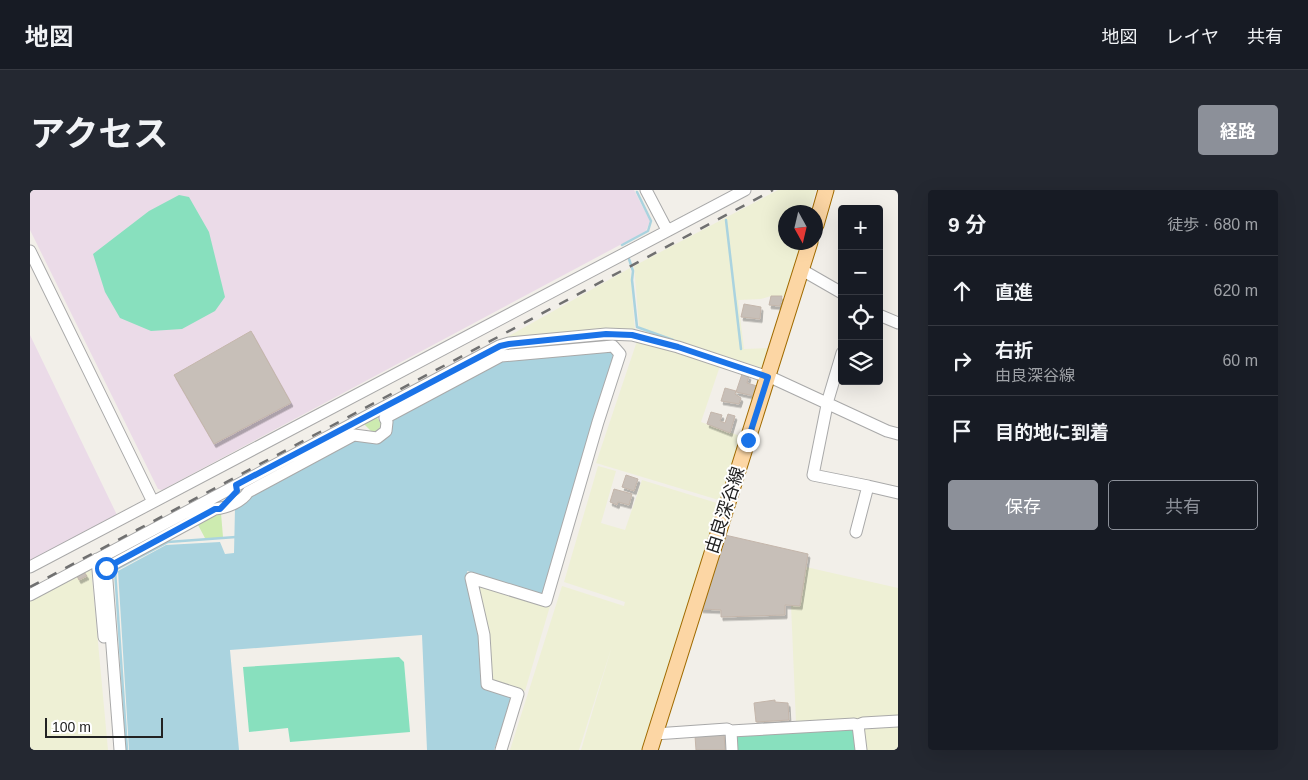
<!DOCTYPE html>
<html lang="ja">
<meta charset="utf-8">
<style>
body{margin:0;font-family:Arial,"Noto Sans JP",sans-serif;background:#242831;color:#f1f3f6}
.controls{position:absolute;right:15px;top:15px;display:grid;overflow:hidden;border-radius:5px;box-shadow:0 5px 20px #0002}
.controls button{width:45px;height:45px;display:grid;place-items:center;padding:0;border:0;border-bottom:1px solid #363941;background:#171b24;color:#f1f3f6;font:25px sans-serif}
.compass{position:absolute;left:748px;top:15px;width:45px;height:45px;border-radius:50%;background:#171b24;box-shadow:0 5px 20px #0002;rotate:172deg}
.scale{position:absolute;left:15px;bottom:12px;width:118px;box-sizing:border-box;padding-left:5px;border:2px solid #222;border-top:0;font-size:14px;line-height:18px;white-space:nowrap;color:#222;-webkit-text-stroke:4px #fff;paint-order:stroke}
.stop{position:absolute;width:15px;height:15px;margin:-11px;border:4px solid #1a73e8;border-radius:50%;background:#fff}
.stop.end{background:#1a73e8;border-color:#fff;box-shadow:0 1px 5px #0008}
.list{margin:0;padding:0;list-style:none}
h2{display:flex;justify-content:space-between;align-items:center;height:65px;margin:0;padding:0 20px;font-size:21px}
h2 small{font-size:16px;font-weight:400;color:#9ea1a6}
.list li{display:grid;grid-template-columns:32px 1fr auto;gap:15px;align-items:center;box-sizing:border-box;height:70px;padding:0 20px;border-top:1px solid #363941}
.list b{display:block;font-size:19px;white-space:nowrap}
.list p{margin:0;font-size:16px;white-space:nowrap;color:#9ea1a6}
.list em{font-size:16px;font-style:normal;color:#9ea1a6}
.actions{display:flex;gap:10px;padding:15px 20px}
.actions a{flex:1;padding:11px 0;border:1px solid #8c9099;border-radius:5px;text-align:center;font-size:18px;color:#8c9099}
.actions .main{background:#8c9099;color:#fff}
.icon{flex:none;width:28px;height:28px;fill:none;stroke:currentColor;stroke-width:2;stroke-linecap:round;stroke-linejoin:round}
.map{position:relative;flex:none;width:868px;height:560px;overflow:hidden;border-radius:5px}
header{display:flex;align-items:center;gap:30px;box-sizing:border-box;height:70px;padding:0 25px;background:#171b24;border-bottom:1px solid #363941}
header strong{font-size:24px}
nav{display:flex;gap:28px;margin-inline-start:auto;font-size:18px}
.intro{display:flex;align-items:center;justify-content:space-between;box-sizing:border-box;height:120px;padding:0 30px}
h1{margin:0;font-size:35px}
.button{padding:12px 22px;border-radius:5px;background:#8c9099;color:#fff;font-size:18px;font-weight:700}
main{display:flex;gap:30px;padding:0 30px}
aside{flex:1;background:#171b24;border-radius:5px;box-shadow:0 5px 20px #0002}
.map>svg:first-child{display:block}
</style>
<header>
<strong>地図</strong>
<nav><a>地図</a><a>レイヤ</a><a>共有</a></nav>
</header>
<div class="intro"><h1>アクセス</h1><a class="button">経路</a></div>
<main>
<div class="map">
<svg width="868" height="560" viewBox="0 0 868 560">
<defs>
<filter id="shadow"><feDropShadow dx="2" dy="3.5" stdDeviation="0" flood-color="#0004"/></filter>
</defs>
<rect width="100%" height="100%" fill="#f2efe9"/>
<path fill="#ebdbe8" d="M0,0h604l16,31 -4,10 -484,259 -4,-1 -128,-259z
M0,145l87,180 -87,46z"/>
<path fill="#eef0d5" d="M748,0h38l-7,22h-23v30l15,1 -15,53h-15l-10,3 -23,1 6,49 25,-1 -7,20 -120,-39 -3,-3 -5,-60z
M600,78l5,63 -135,10z
M607,151l83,25 -19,56 39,14 -18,65 -126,-38z
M568,276l18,5 -15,52 24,7 17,-50 78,24 -78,246h-61l31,-104 -33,104h-69l52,-164 62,20 1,-4 -61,-20z
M61,377l17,183h-78v-150z
M776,377l92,21v130l-102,5 -5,-118 9,1z
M446,393l74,23 -25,85 -34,-11z
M868,535v25h-34v-23z"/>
<path fill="#cdebb0" d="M346,226l6,9 -8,9 -11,-11z
M191,323l2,24 -17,3 -9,-17z"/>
<path fill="#88e0be" d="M149,5l10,2 20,35 16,65 -10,14 -33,18 -31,2 -31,-13 -15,-26 -12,-38 56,-43z
M369,467l5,5 6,70 -120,10 -2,-14 -39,4 -6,-65z
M824,538l3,22h-122v-12l2,-3z"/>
<path fill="#aad3df" d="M581,158l7,7 -75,239 -76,-23 15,62v51l31,12 -19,54h-67l-5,-115 -192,15 9,100h-110l-11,-179 48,-26 54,-3 5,12 9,-1 1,-45 13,-7 9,-10 98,-54 21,2 22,-25 105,-56z"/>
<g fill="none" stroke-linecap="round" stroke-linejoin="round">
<path stroke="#aad3df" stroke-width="2.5" d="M696,30l15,129
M592,55l26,-14 3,-10 -14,-29
M599,69l4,12 -1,9 5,47
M607,137l36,13
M97,560l-12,-180 53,-28 68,-5"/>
</g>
<path fill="#c7bfb8" stroke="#c4b6ab" filter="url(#shadow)" d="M741,106h11l-2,10 -11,-1z
M714,114l17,3 -1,12 -19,-2z
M221,141l40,72 -77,41 -40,-69z
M712,184l7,2 -2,7 10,3 -3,10 -18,-4z
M695,198l11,3 -1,3 6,4 -2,6 -18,-3z
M681,222l11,3 -2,6 5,2 3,-9 7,2 -5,17 -23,-9z
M596,285l12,4 -4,12 -12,-4z
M584,299l18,5 -3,11 -11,-3 -1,3 -7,-3z
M695,345l83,19 -8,52 -15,-1v10l-64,2v-7l-20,-1z
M54,382l3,4 -8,4 -2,-4z
M745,510v2l13,1 1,17 -33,2 -2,-19z
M694,543l1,17h-29l-1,-14z"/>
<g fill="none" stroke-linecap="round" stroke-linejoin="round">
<defs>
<path id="minor" d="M616,0l21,40
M0,61l123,251
M772,80l40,23
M849,125l19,8
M812,163l-14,47 -15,75 55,11
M738,186l119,55 11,3
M826,342l12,-46 30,7
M67,369l7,78
M0,377l715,-377
M0,405l469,-249 10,-3 97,-9 26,1 46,12 90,30
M828,535l5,-2 35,-2
M625,544l72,-5 4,2
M90,560l-14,-182 109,-59c11,-1 27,-7 33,-17l106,-57 23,3 9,-7 1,-9 -2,-4 116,-62 112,-10 7,8 -22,68 -52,179 -75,-23 13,57 3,49 31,10 -17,56
M702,560l-1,-19 123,-7 4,1 3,25"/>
<path id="major" d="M786,35l10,-35
M620,560l160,-508"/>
</defs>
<use href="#minor" stroke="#a9a9a9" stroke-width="13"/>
<use href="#major" stroke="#a06b00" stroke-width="17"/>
<use href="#minor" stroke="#fff" stroke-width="11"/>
<use href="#major" stroke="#fcd6a4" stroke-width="15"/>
<path stroke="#707070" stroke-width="2.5" stroke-dasharray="10 10" stroke-linecap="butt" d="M0,397l743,-397"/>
</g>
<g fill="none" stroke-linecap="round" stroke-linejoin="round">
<path stroke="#1a73e8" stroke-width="6" d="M76,378l109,-59h5l17,-18 -1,-6 264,-139 9,-2 97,-10 26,1 46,12 90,30 -20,63"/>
</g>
<g text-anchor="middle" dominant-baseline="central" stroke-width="4" stroke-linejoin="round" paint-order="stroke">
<g font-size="18" fill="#222" stroke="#fff">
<text transform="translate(695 320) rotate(-72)">由良深谷線</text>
</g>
</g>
</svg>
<div class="controls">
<button>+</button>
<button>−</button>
<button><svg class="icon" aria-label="locate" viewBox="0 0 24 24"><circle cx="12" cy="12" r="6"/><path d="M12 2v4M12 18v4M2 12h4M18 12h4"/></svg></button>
<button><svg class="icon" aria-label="layers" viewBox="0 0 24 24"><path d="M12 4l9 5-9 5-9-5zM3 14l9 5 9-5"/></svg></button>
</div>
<svg class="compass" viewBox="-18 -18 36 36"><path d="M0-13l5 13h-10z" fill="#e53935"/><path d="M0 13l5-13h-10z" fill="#9ea1a6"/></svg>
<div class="scale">100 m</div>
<div class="stop" style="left:76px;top:378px"></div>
<div class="stop end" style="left:718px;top:250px"></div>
</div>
<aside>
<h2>9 分<small>徒歩 · 680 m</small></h2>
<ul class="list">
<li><svg class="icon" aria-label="ahead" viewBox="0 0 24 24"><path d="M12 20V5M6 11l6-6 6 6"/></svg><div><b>直進</b></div><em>620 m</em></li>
<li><svg class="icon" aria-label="right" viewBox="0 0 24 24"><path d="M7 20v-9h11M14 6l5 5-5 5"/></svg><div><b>右折</b><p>由良深谷線</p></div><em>60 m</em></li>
<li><svg class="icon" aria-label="arrive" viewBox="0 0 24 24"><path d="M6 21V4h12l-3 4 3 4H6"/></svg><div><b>目的地に到着</b></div></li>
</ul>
<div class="actions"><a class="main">保存</a><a>共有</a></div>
</aside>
</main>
